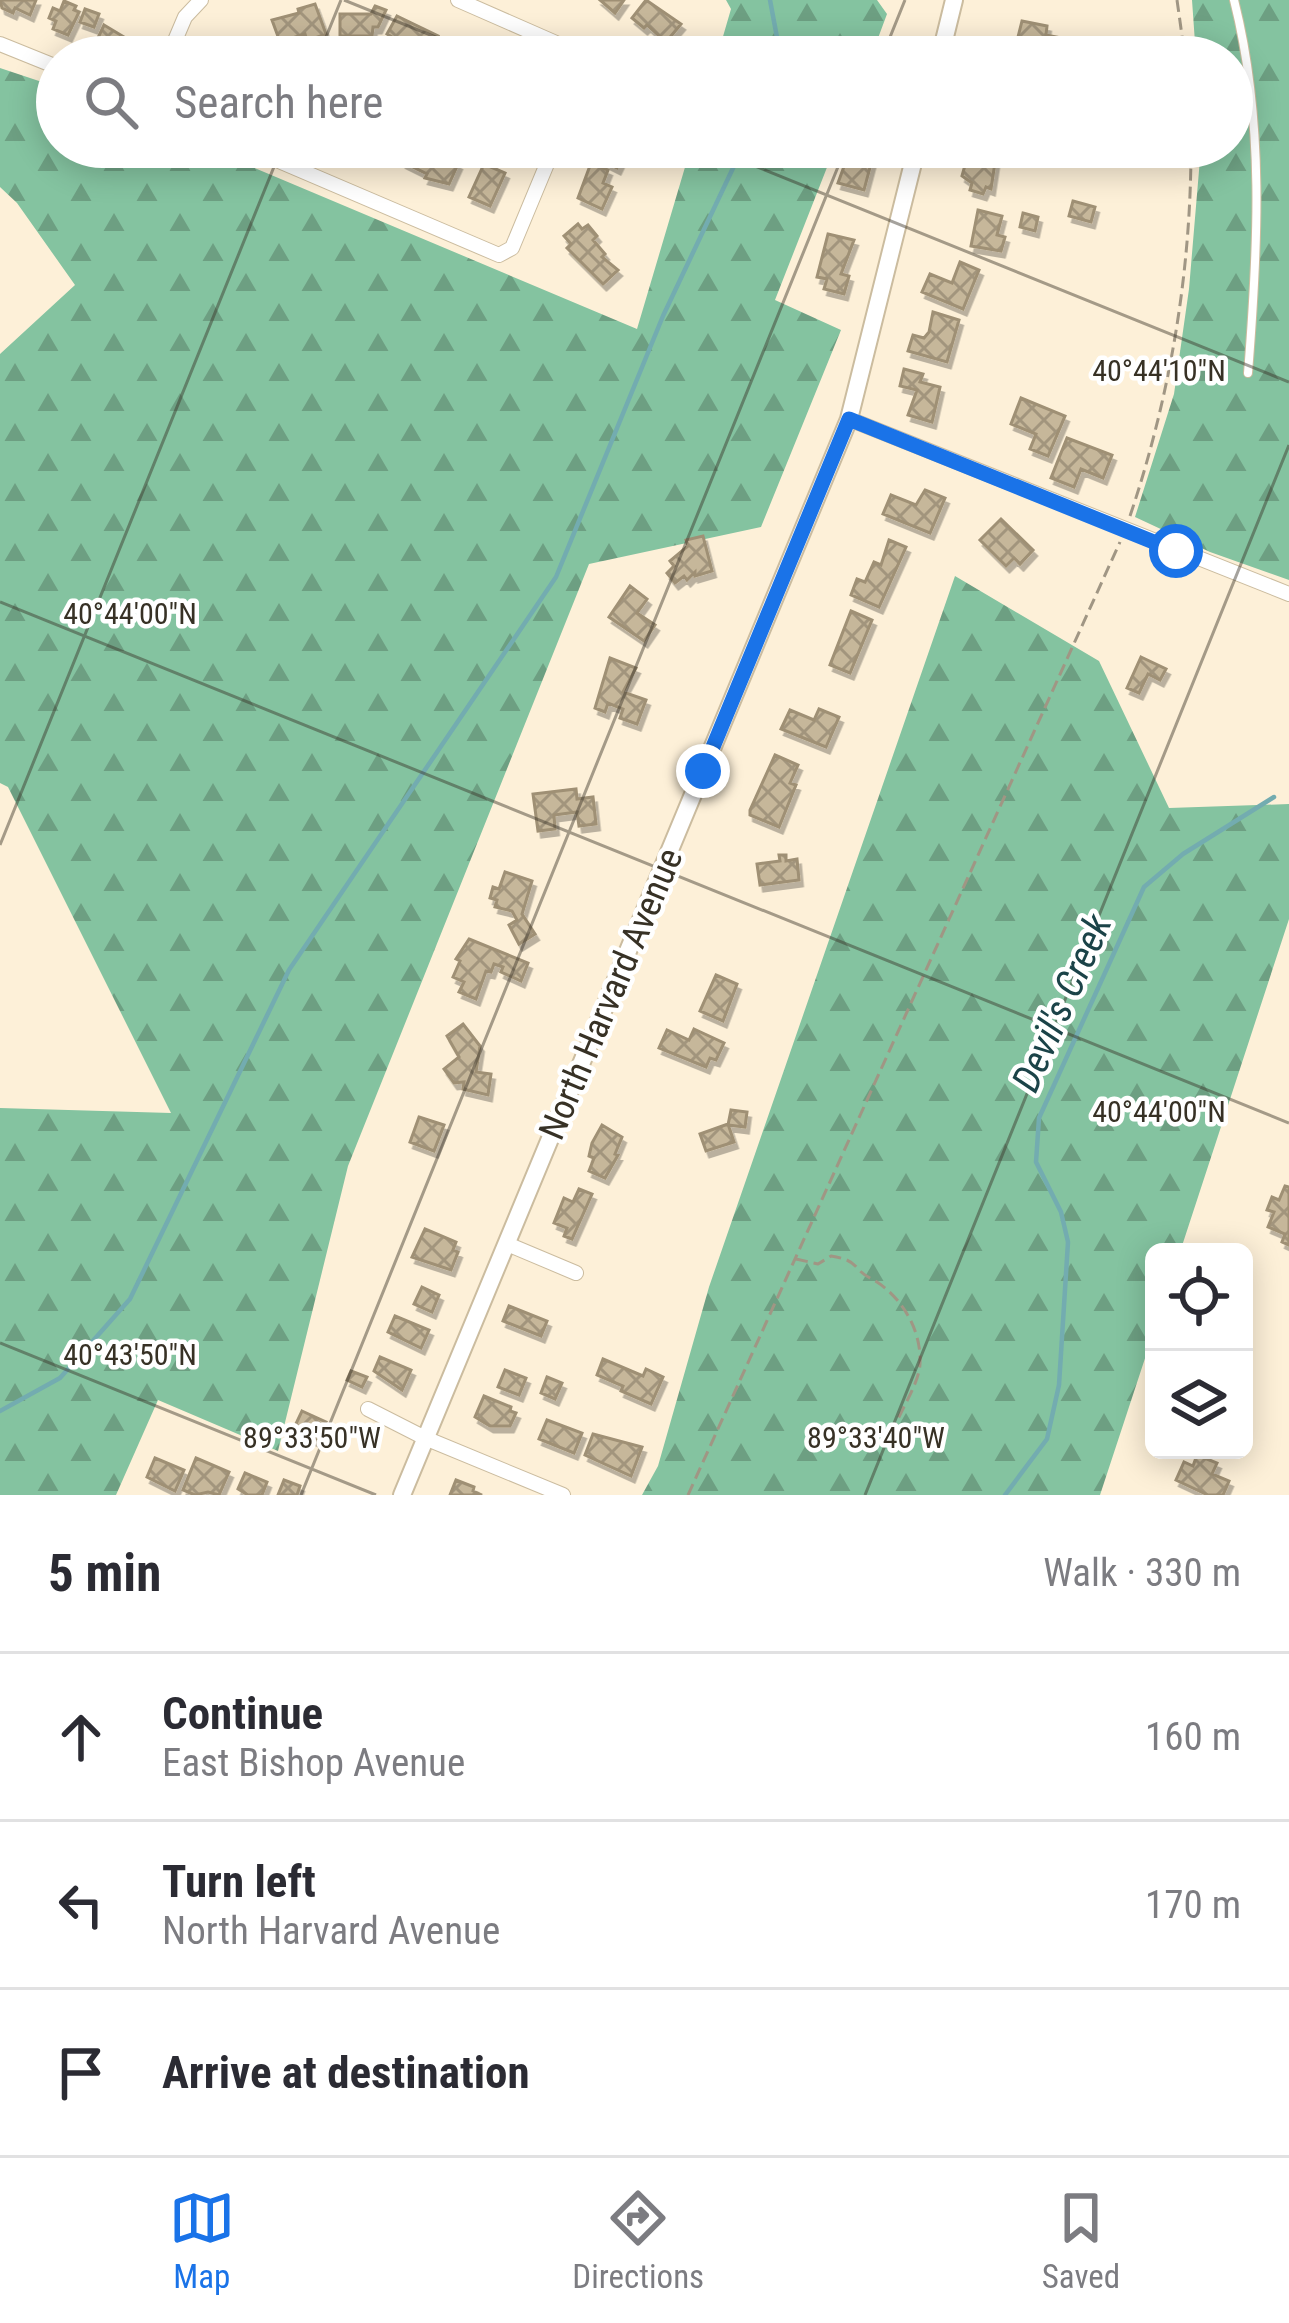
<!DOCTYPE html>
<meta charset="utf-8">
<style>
body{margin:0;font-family:"Roboto Condensed",sans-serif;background:#f7f7f7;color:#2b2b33}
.controls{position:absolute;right:36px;bottom:36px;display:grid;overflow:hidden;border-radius:18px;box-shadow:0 6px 30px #0003}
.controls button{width:108px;height:108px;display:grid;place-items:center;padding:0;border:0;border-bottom:3px solid #e1e1e2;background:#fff;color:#2b2b33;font:60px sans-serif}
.stop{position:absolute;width:36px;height:36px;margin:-27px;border:9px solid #1a73e8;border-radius:50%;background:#fff}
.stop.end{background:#1a73e8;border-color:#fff;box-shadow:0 3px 12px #0008}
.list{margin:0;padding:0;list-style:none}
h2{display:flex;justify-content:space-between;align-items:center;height:156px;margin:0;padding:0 48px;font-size:51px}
h2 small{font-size:39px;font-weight:400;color:#7c7c81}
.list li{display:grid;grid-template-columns:78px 1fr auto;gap:36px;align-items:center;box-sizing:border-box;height:168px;padding:0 48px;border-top:3px solid #e1e1e2}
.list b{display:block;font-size:45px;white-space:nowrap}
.list p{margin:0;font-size:39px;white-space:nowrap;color:#7c7c81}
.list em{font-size:39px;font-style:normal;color:#7c7c81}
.icon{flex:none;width:66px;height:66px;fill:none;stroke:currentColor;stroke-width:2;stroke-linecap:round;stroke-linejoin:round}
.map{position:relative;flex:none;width:1289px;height:1495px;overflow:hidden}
.search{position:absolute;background:#fff;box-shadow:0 6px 30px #0003;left:36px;right:36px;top:36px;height:132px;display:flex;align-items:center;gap:30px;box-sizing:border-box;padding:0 42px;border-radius:66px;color:#7c7c81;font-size:45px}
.sheet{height:660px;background:#fff}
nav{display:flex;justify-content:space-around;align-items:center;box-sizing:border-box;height:168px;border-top:3px solid #e1e1e2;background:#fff;font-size:33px;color:#7c7c81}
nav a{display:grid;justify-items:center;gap:6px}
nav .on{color:#1a73e8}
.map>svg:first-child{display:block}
</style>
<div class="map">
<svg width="1289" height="1495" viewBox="0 0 1289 1495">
<defs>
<pattern id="forest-firs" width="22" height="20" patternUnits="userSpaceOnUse" patternTransform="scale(3)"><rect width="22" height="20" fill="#84c3a0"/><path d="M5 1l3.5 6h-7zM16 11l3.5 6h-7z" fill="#6d9f82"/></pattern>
<pattern id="building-cross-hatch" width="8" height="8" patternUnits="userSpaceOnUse" patternTransform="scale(3)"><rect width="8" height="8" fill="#c6b79a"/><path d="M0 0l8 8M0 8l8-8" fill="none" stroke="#a2957d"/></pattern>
<filter id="shadow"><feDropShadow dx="3.5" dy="6" stdDeviation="0" flood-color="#0004"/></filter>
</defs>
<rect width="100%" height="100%" fill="#fdf0d8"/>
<path fill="url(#forest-firs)" d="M726,0h151l10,14 -16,43h-154l14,-48z
M1192,0h97v580l-79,-28 -75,-35 39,-123 15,-105 12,-142h31v-90h-36z
M0,68l57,19v60h148l432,182 54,-182h144l-60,153 66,30 -80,197 -172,37 -241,602 -70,285 -120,-51 -42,95h-116v-387l171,5 -163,-326 -8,-4v-429l75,-69 -58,-82 -17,-16z
M955,576l144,85 70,147 120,-4v115l-109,333h-26v79l-54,164h-458l16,-29 51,-179z"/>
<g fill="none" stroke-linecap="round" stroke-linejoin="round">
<path stroke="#73acb0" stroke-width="4.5" d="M770,0l9,48 -3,9
M0,1411l60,-33 70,-79 159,-329 267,-393 107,-261 80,-169
M1005,1495l42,-56 12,-54 9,-143 -7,-30 -25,-50 3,-44 105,-231 39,-33 91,-57"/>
</g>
<path fill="url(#building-cross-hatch)" stroke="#9f9074" stroke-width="3" filter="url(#shadow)" d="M0,0h36l-6,15 -15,-7 -2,5 -11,-5z
M600,0h24l-9,13z
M646,0l35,24 -15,18 -19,-17 -3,3 -12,-10z
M64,1l12,5 -2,4 5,2 -11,23 -15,-6 3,-8 -7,-3 4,-10 7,3z
M315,4l11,30 -19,7 -2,-7 -25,8 -8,-22 27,-7 -1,-4z
M375,6l11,4 -8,17h-5l-1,9h-32v-22h31z
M85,9l14,5 -5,13 -14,-5z
M397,16l41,20 -12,21 -17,-10 -4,7 -9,-6 4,-6 -13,-8z
M1022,21l25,5 -1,9 15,3 -2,11 7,1 -1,7h-62l3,-14 10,2z
M104,25l40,24 -4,8 -28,-1 4,-9 -19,-7z
M459,43l22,10 15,4h-43z
M410,147h21l-2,4 29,13 -9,20 -24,-6 2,-4 -24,-12z
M591,147h36l-10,21 -30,-15z
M851,147h28l-6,9 -9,34 -26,-7z
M978,151l18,5 -5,33 -5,-2 -3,7 -13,-4 2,-7 -10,-7 5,-18 8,2z
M591,163l17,7 -5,13 9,4 -10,22 -24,-11z
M484,164l21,9 -15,33 -21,-9z
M1073,201l22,6 -4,15 -22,-6z
M978,210l24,6 -5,19 8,2 -4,14 -30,-5z
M1023,213l15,4 -3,14 -15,-4z
M578,224l4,5 6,-4 9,11 -4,4 12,14 -3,3 16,13 -15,14 -36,-36 4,-4 -7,-8z
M828,234l26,6 -13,34 8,2 -5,18 -20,-5 3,-10 -10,-2z
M960,262l19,8 -16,39 -41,-17 8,-18 22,9z
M933,312l26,8 -12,42 -39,-11 5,-16 11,3 5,-6z
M904,369l19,5 -3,8 20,5 -8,35 -24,-7 9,-25 -17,-4z
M1021,398l44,18 -17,40 -18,-7 6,-15 -25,-10z
M1067,438l45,17 -9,23 -22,-9 -7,18 -23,-9z
M925,490l20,8 -15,35 -47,-19 8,-19 25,10z
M1001,519l32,31 -13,14 -6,-6 -8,8 -26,-26z
M703,536l9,35 -17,5v-4l-8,8 -3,-4 -9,7 -8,-10 7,-7 -4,-5 18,-15 -2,-6z
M889,540l17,7 -27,60 -28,-12 6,-16 8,3 9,-20 7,3z
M630,586l17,13 -10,14 18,12 -11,16 -35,-24z
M851,611l21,9 -22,53 -20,-8z
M1141,657l25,12 -6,11 -12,-6 -9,19 -12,-5z
M610,658l26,10 -13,24 23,8 -9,24 -17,-6 3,-9 -15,-6 -3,9 -10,-4z
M819,709l20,8 -13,30 -45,-18 9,-19 24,10z
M775,755l23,10 -8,18 6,2 -17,42 -29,-12v-5z
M576,789l1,10 16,-2 3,27 -17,2 -2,-14 -23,3 1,14 -17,2 -5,-37z
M779,855h7v6l11,-2 2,21 -39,5 -3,-21 23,-3z
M505,872l27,9 -10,33 13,20 -16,10 -10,-19 8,-5 -5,-9 -17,-4 2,-7 -7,-2 3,-11 6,2z
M469,939l59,24 -7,18 -20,-9 2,-5 -9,-3 -3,8 -5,-1 -10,28 -17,-7 5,-10 -11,-5 7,-16 -4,-2z
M716,975l21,9 -14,37 -23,-10z
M463,1024l17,22 -4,26 15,2 -3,21 -25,-6 1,-7 -10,1 -10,-14 15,-12 -12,-21z
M694,1029l30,14 -8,17 -6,-2 -4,9 -47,-19 8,-18 22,10z
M731,1110l16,2 -2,15 -17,-2z
M419,1117l25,8 -10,26 -24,-9z
M728,1124l6,18 -28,9 -6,-17z
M602,1125l20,12 -7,17 3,1 -13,23 -16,-7 5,-13 -5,-2 3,-13z
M1285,1186l4,1v58l-7,-3 3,-8 -17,-7 6,-15 -7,-2 5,-13 7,3z
M579,1189l13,5 -20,45 -8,-3 3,-8 -13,-5 10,-25 9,4z
M425,1229l31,13 -3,8 5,2 -7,18 -39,-13z
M422,1287l17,8 -7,17 -18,-8z
M509,1306l38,15 -6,15 -38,-15z
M395,1316l34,14 -8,18 -33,-16z
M380,1357l31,13 -9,20 -28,-19z
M603,1359l40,17 3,-7 17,8 -12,27 -30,-13 2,-5 -26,-11z
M505,1370l21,8 -7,17 -21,-8z
M351,1371l16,6 -5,10 -15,-7z
M547,1377l15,6 -7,16 -14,-6z
M484,1396l27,11 -1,4 6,2 -6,13h-20l-15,-9z
M302,1411l24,11 -9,19 -24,-11z
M547,1420l35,13 -8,20 -35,-14z
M593,1434l49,13 -11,29 -46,-21z
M1197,1455l20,8 -5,11 17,7 -6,14h-15l-32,-15 8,-18 9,4z
M155,1458l29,12 -9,21 -28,-14z
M196,1458l33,14 -10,23 -11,-3 -13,3 -12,-5z
M245,1473l22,9 -5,13h-14l-10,-6z
M284,1480l16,6 -3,9h-19z
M456,1480l18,7 -1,4 9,4h-32z"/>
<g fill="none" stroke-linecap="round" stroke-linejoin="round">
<defs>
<path id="service" d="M1234,0c31,122 24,248 14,373"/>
<path id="minor" d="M458,0l98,43 19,14
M0,44l57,23
M168,57l17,-40 16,-17
M246,147l253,108 13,-7 42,-101
M849,419l440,175
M507,1244l69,29
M368,1409l57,29 138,57"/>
<path id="tertiary" d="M940,57l14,-57
M402,1495l447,-1076 68,-272"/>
</defs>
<use href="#service" stroke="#cbbc9f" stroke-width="10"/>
<use href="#minor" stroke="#cbbc9f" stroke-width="16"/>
<use href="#tertiary" stroke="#cbbc9f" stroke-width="20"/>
<path stroke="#a09684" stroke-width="3" stroke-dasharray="12 6" stroke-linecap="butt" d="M1177,0l8,57
M1130,516c40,-119 61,-243 61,-369
M796,1259l22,5 13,-8c30,5 20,12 39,22 29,15 52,50 50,86 -1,19 -18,44 -25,62
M688,1495l432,-953"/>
<use href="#service" stroke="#fff" stroke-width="8"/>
<use href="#minor" stroke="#fff" stroke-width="14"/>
<use href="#tertiary" stroke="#fff" stroke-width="16"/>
</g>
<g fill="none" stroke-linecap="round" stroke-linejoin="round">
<path stroke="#1a73e8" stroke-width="15" d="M703,771l146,-352 327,132"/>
</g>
<path fill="none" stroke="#373125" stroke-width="3" stroke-opacity="0.45" d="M344,0l141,57M318,57l23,-57M882,57l23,-57M708,147l581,235M0,602l1289,521M0,845l282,-698M0,1343l376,152M301,1495l545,-1348M865,1495l424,-1050"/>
<g text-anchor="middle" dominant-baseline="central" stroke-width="9" stroke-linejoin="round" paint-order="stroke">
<g font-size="36" fill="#373125" stroke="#fff">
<text transform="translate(611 994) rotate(-67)">North Harvard Avenue</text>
</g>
<g font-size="39" font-style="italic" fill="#1b4348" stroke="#fff">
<text transform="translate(1062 1003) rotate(-66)">Devil's Creek</text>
</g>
</g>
<g font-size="30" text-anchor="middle" fill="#373125" stroke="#fff" stroke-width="9" stroke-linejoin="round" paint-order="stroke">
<text x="1159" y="381">40°44'10"N</text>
<text x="130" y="624">40°44'00"N</text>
<text x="1159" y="1122">40°44'00"N</text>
<text x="130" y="1365">40°43'50"N</text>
<text x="312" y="1448">89°33'50"W</text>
<text x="876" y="1448">89°33'40"W</text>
</g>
</svg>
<div class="controls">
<button><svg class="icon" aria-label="locate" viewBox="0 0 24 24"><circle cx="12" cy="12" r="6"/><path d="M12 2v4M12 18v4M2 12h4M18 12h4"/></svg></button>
<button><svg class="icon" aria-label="layers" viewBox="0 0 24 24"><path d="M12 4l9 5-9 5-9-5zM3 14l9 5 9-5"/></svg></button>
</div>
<div class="stop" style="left:1176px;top:551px"></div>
<div class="stop end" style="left:703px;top:771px"></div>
<div class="search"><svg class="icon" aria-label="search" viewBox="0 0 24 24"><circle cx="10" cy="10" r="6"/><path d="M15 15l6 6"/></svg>Search here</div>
</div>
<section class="sheet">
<h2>5 min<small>Walk · 330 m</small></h2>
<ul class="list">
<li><svg class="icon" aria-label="ahead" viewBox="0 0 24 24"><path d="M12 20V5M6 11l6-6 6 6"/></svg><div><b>Continue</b><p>East Bishop Avenue</p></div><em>160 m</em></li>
<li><svg class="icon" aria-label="left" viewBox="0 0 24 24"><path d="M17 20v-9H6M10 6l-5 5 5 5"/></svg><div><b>Turn left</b><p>North Harvard Avenue</p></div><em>170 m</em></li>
<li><svg class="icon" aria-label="arrive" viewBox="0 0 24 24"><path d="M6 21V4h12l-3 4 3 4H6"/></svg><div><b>Arrive at destination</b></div></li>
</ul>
</section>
<nav>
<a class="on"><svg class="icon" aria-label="map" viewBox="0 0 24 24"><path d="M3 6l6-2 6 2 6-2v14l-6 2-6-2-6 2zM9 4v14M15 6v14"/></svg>Map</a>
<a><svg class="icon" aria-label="directions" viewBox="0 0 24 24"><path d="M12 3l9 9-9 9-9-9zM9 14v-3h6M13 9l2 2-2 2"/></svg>Directions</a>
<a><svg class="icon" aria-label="saved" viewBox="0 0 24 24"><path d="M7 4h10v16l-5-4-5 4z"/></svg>Saved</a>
</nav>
